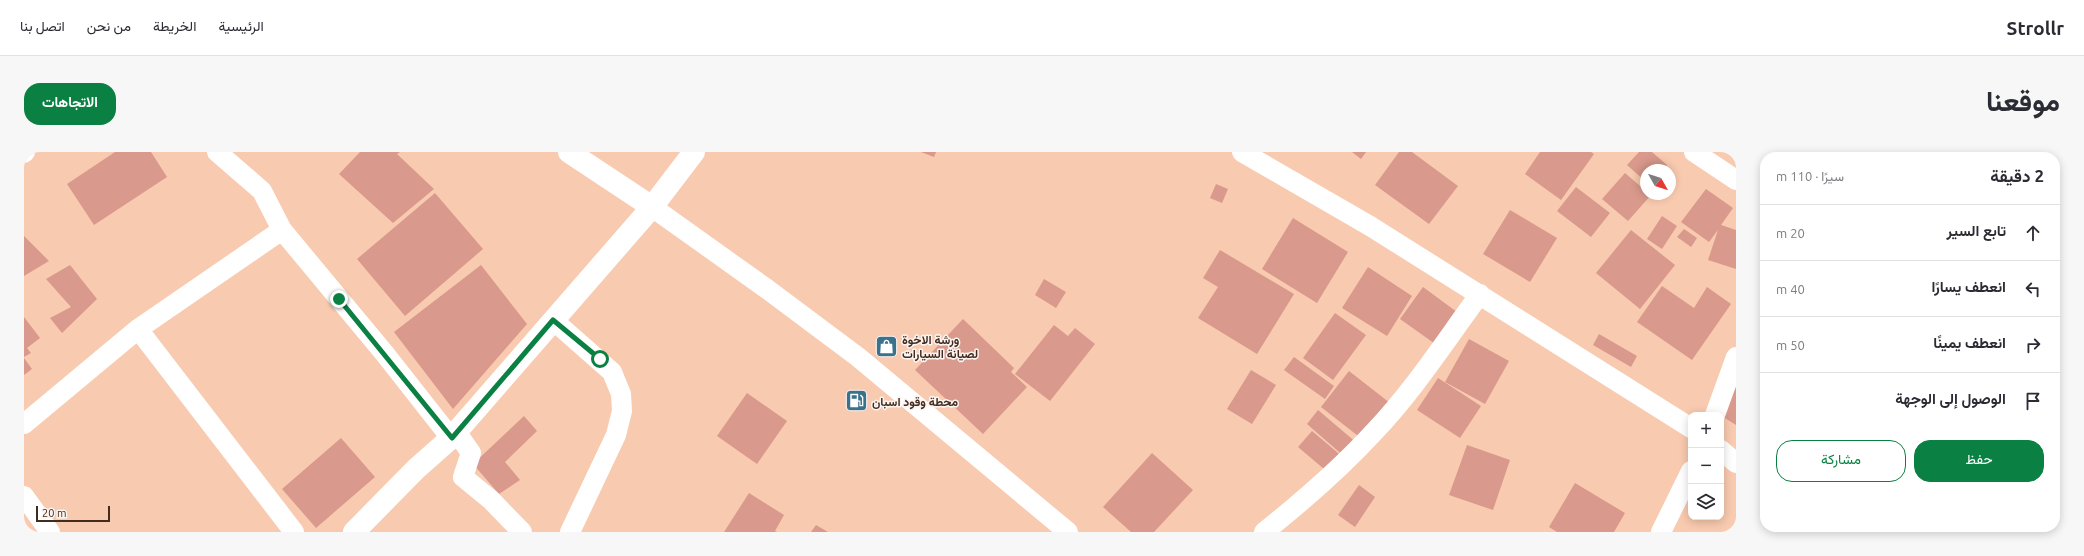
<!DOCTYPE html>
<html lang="ar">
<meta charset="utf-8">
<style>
body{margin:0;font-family:Ubuntu,Vazirmatn,sans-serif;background:#f7f7f7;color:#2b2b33;direction:rtl}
.controls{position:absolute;right:12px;bottom:12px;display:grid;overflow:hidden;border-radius:8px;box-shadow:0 2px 10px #0003}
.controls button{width:36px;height:36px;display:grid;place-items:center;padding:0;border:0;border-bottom:1px solid #e1e1e2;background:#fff;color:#2b2b33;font:20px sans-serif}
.compass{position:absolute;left:1616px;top:12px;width:36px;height:36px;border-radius:50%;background:#fff;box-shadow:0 2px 10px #0003;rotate:129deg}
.scale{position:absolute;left:12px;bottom:10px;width:74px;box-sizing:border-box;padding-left:4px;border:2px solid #422c1e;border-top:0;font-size:11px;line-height:14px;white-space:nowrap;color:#422c1e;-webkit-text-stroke:3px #fbf4f1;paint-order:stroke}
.stop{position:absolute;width:12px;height:12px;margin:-9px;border:3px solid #0b8043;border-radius:50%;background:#fff}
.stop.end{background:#0b8043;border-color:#fff;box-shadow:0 1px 4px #0008}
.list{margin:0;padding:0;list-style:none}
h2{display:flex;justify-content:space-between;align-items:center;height:52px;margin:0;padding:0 16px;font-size:17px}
h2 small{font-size:13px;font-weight:400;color:#7c7c81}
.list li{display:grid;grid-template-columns:26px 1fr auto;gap:12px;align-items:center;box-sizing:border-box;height:56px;padding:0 16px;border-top:1px solid #e1e1e2}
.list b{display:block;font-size:15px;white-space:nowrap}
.list em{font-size:13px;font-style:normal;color:#7c7c81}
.actions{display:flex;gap:8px;padding:12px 16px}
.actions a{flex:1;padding:9px 0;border:1px solid #0b8043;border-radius:16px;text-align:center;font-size:14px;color:#0b8043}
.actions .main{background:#0b8043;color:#fff}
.icon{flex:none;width:22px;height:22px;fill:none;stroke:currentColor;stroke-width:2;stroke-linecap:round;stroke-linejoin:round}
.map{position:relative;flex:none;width:1712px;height:380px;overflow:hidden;direction:ltr;border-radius:16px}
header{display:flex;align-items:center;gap:24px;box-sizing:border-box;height:56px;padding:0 20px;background:#fff;border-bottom:1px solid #e1e1e2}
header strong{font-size:19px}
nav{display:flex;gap:22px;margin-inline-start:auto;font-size:14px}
.intro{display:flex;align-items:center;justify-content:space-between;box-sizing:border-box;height:96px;padding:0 24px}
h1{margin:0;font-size:28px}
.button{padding:10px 18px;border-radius:16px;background:#0b8043;color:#fff;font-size:14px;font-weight:700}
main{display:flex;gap:24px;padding:0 24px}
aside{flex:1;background:#fff;border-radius:16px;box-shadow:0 2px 10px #0003}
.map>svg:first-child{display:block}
</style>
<header>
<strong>Strollr</strong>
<nav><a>الرئيسية</a><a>الخريطة</a><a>من نحن</a><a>اتصل بنا</a></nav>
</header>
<div class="intro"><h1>موقعنا</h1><a class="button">الاتجاهات</a></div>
<main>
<aside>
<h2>2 دقيقة<small>سيرًا · 110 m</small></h2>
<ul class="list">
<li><svg class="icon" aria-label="ahead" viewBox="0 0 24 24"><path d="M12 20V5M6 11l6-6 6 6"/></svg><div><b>تابع السير</b></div><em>20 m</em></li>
<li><svg class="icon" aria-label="left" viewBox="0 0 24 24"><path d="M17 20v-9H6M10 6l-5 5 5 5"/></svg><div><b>انعطف يسارًا</b></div><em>40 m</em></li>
<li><svg class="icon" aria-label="right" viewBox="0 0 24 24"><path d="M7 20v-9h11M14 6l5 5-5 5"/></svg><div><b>انعطف يمينًا</b></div><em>50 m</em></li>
<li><svg class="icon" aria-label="arrive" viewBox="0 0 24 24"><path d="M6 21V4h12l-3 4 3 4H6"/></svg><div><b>الوصول إلى الوجهة</b></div></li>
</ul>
<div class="actions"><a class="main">حفظ</a><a>مشاركة</a></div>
</aside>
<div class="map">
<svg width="1712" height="380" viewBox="0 0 1712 380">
<rect width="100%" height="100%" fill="#f8caaf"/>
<path fill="#d9998c" d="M91,0h36l16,25 -73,48 -27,-41z
M336,0h40l-3,2 37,35 -41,34 -54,-49z
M897,0h15l-2,5z
M1328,0h14l-5,7z
M1375,0h13l46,34 -29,38 -54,-39z
M1516,0h51l3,2 -33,46 -36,-26z
M1615,0h13l15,13 -4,5h-17v12l-19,-17z
M1601,21l21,18v3l5,1 -23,26 -26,-22z
M1192,32l12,5 -6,14 -12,-5z
M1552,35l34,26 -19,24 -34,-26z
M1682,37l27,19 -12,17 15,5v39l-28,-9 10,-30 -9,12 -28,-20z
M411,41l48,56 -78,67 -48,-57z
M1486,58l47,28 -27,44 -47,-28z
M1638,64l15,10 -15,23 -15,-10z
M1269,66l55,34 -31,51 -55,-34z
M1660,77l13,9 -6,9 -14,-10z
M1607,78l44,35 -35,44 -44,-36z
M0,84l25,25 -25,15z
M1196,98l74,44 -37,60 -59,-36 20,-31 -15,-9z
M46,113l27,34 -35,34 -12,-15 21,-11 -25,-28z
M457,113l46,59 -74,85 -59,-77z
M1344,115l44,29 -25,40 -45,-28z
M1020,127l22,13 -10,16 -21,-13z
M1638,134l32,22 13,-21 24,17 -39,56 -55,-38z
M1399,135l38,28 -23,31 -38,-27z
M1311,161l31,22 -33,45 -30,-22z
M0,165l16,21 -13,10 4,5 -7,4z
M939,167l51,49 -3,4 16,15 -44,47 -68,-64z
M1030,173l14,11 7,-8 20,16 -45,57 -35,-27z
M1575,182l38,22 -6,11 -38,-22z
M1445,187l40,22 -24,43 -40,-22z
M1270,205l40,29 -9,13 -41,-29z
M0,206l8,11 -8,6z
M1227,218l25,15 -24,39 -25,-15z
M1325,219l41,32 -28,36 -41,-32z
M1414,226l43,28 -21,32 -43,-28z
M1712,235v38l-16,-10z
M723,241l40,28 -30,43 -40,-28z
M1294,258l40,34 -12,14 -39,-34z
M500,264l13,15 -32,31 15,18 -21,14 -26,-30z
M1288,279l32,27 -14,16 -32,-27z
M317,286l34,39 -59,51 -34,-39z
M1443,293l43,15 -17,50 -44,-15z
M1128,301l41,37 -39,42h-23l-28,-25z
M1551,331l50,30 -11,19h-57l-8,-5z
M1335,333l16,12 -20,30 -17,-12z
M725,341l35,22 -9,16 2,1h-53z
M792,373l12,7h-17z"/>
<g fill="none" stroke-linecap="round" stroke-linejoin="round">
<path stroke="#fff" stroke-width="20" d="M193,0l45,39 20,39 103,124 66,84 11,2 9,13 -8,24 28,23 31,32
M1218,0l128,74 321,202
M1670,0l42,28
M0,1l1,-1
M628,55l115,82 91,68 210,175
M529,168l59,52 9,22 1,17 -6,24 -46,97
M114,177l156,203
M1691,263l21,-58
M0,272l114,-95 144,-99
M1697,298l15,13
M0,344l26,36
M1240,380c39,-31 76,-63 110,-100 40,-42 72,-92 106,-138
M1637,380l30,-61"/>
<path stroke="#fff" stroke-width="22" d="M545,0l83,55
M330,380l62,-63 35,-31 201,-231 42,-55"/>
</g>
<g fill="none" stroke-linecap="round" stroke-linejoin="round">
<path stroke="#0b8043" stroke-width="5" d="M315,147l113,139 101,-118 47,39"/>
</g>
<defs>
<symbol id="shop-square" viewBox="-11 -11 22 22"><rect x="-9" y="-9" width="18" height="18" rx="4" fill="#3a718c" stroke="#fbf4f1"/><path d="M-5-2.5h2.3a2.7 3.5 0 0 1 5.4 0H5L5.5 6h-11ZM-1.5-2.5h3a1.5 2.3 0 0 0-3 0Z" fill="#fff"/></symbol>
<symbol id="fuel-square" viewBox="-11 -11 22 22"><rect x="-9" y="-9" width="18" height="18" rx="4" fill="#3a718c" stroke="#fbf4f1"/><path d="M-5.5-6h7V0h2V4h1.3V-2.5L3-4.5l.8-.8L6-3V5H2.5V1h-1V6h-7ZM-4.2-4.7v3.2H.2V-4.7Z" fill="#fff"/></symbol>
</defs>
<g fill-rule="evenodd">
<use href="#shop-square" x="850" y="182" width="25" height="25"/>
<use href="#fuel-square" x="820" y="236" width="25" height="25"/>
</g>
<g text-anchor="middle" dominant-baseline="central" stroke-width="3" stroke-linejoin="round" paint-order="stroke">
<g font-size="12" font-weight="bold" fill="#422c1e" stroke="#fbf4f1" text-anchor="start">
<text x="878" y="187">ورشة الاخوة<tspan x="878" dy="14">لصيانة السيارات</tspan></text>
<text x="848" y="249">محطة وقود اسبان</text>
</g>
</g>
</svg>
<div class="controls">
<button>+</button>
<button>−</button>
<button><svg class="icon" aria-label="layers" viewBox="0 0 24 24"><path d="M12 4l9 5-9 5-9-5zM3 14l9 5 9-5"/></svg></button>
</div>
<svg class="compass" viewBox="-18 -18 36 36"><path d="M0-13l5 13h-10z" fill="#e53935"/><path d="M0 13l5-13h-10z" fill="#7c7c81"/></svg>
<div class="scale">20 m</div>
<div class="stop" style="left:576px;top:207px"></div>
<div class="stop end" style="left:315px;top:147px"></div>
</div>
</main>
